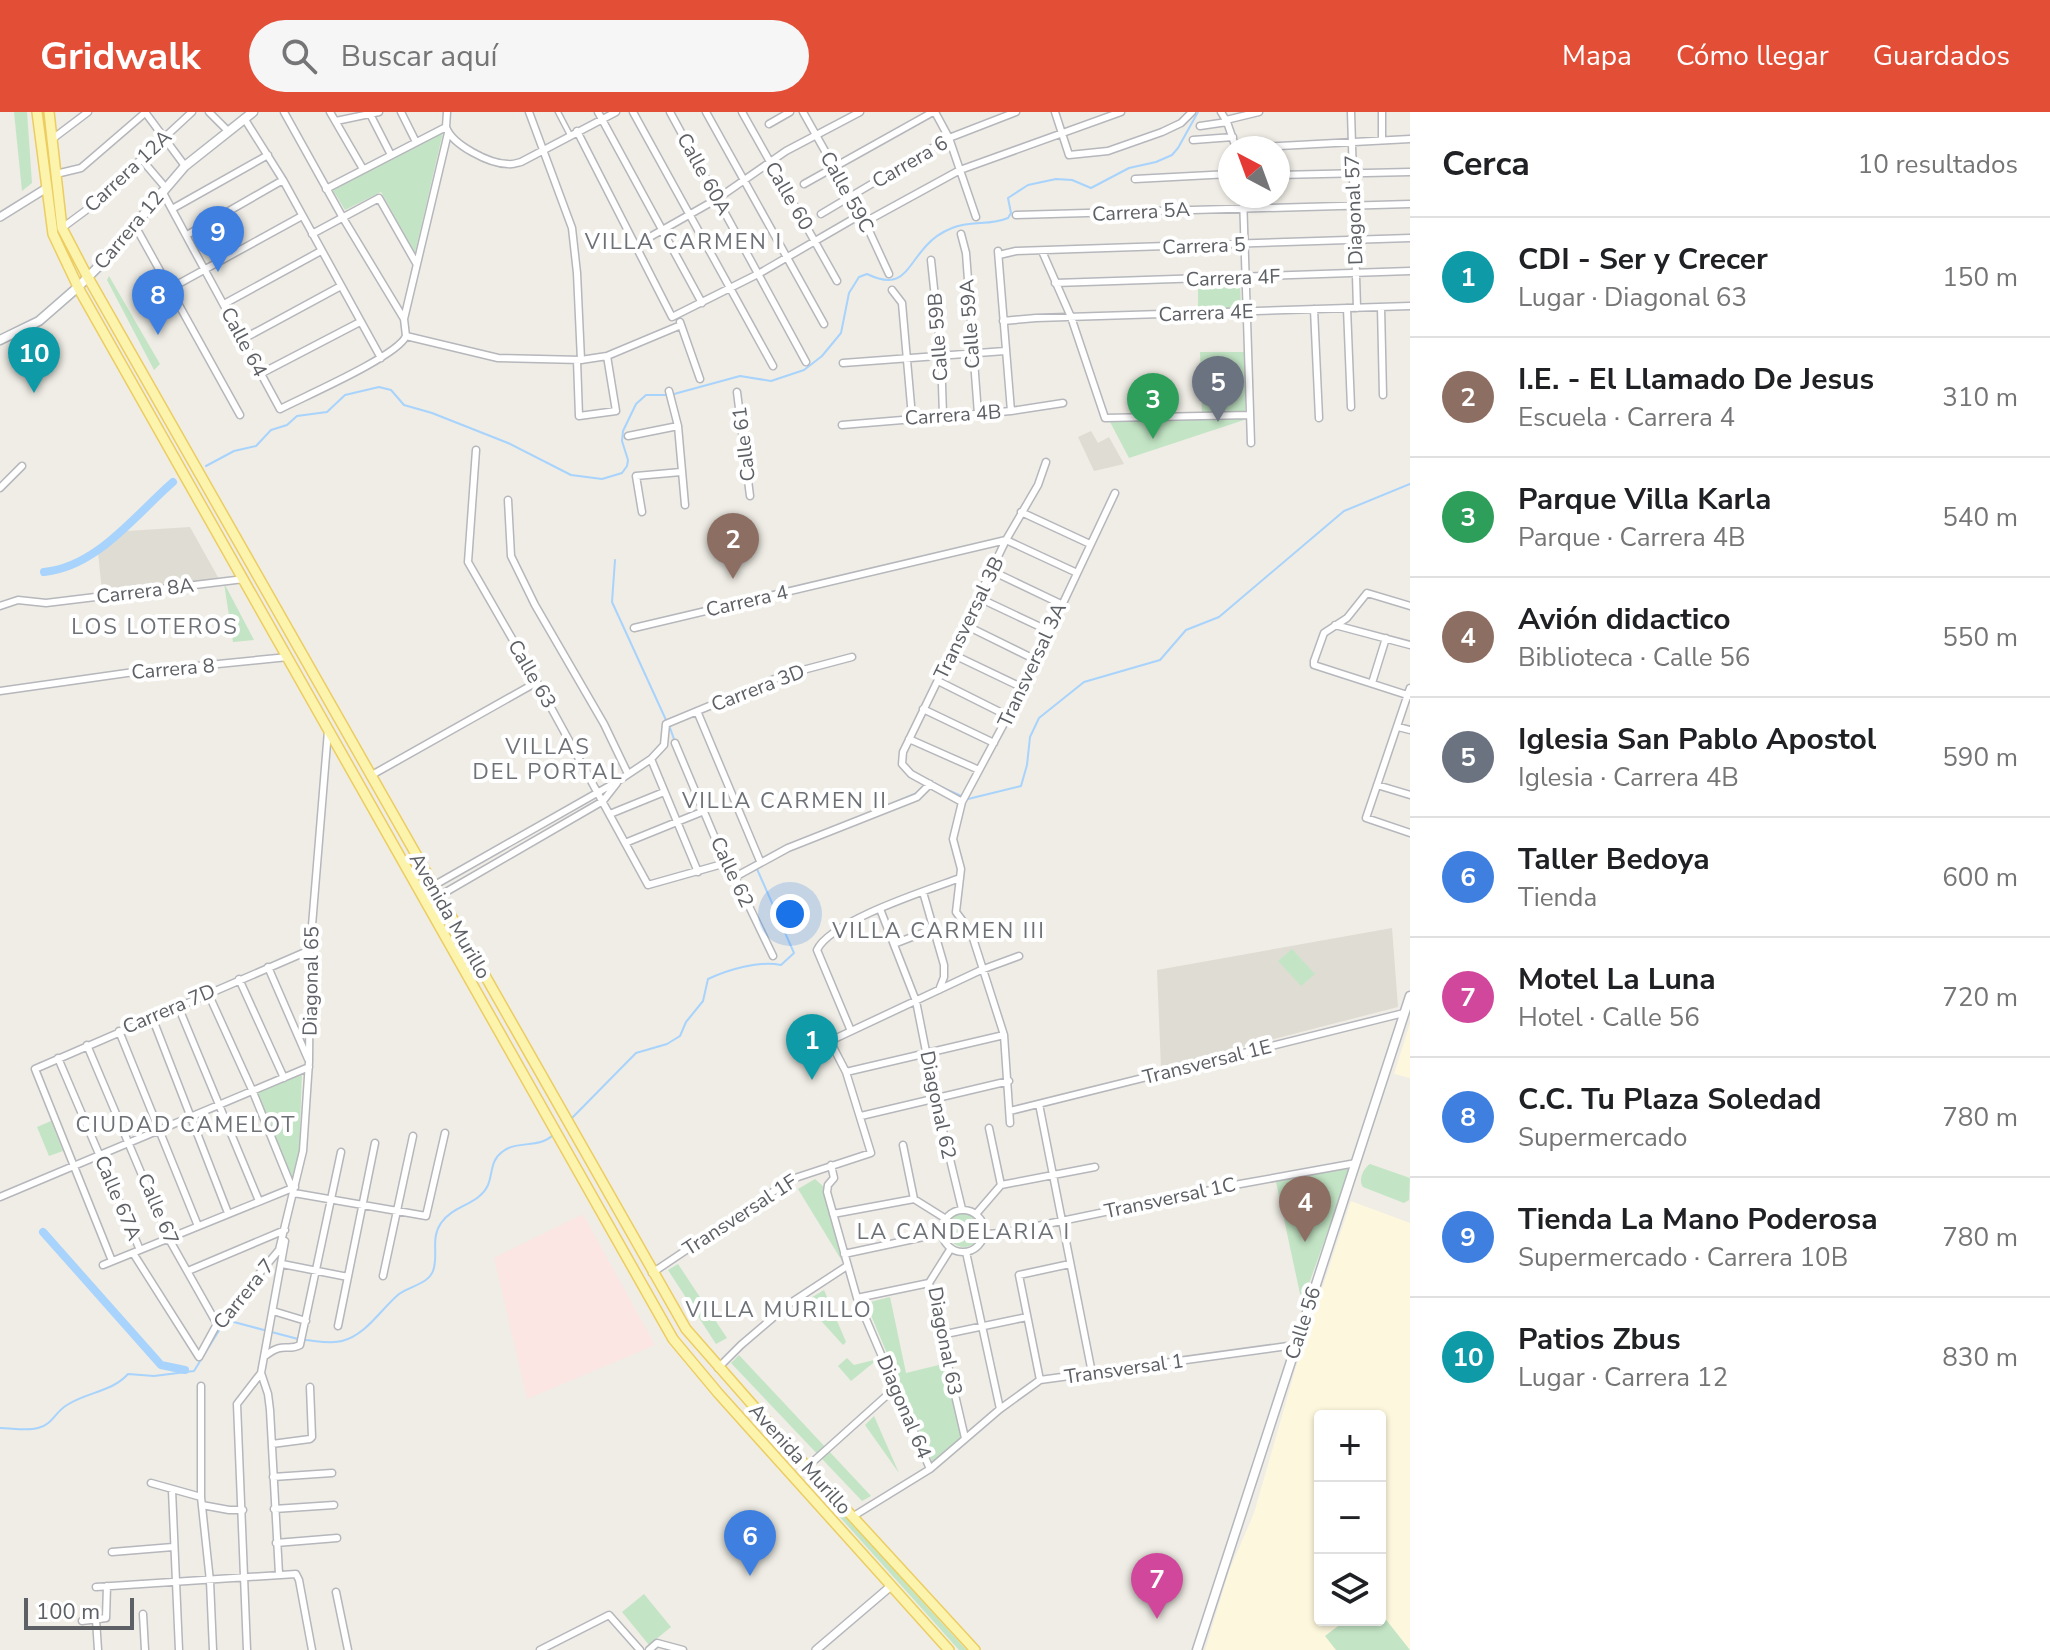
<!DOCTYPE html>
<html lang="es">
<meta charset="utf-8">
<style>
body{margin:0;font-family:"Nunito Sans",sans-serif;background:#f6f6f6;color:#202124}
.controls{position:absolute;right:24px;bottom:24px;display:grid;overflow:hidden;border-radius:8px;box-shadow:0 2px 6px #0004}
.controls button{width:72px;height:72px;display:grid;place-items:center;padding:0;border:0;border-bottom:2px solid #e0e0e0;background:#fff;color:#202124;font:40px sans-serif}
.compass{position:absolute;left:1218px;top:24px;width:72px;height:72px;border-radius:50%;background:#fff;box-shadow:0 2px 6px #0004;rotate:319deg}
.scale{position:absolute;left:24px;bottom:20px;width:110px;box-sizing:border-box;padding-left:8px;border:4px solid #5d6065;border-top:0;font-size:22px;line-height:28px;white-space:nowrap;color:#5d6065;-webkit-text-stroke:6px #fff;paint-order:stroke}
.you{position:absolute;left:790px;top:802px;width:28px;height:28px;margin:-20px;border:6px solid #fff;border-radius:50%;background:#1a73e8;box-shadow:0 0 0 12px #1a73e833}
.badge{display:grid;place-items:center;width:52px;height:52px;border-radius:50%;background:#e34e37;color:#fff;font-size:26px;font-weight:700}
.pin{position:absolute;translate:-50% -66px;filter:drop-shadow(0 2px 4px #0008)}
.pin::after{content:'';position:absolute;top:42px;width:28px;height:24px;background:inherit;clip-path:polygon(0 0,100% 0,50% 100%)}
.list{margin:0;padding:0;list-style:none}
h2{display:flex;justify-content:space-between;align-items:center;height:104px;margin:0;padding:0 32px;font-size:34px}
h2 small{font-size:26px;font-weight:400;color:#757577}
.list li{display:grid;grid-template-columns:52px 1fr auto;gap:24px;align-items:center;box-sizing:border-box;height:120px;padding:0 32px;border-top:2px solid #e0e0e0}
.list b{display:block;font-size:30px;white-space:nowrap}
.list p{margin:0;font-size:26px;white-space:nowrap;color:#757577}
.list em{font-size:26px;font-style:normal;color:#757577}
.icon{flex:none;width:44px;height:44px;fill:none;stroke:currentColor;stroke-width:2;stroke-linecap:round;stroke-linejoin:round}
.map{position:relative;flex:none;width:1410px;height:1538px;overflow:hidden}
header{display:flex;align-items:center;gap:48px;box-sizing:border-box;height:112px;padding:0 40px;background:#e34e37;color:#fff}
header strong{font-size:38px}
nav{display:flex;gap:44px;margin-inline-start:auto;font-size:28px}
.search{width:560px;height:72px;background:#f6f6f6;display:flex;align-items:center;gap:20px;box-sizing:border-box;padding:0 28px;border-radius:44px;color:#757577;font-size:30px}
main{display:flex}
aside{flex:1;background:#fff}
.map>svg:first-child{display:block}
</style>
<header>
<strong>Gridwalk</strong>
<div class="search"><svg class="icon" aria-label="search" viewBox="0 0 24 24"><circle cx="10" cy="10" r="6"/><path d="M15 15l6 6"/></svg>Buscar aquí</div>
<nav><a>Mapa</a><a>Cómo llegar</a><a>Guardados</a></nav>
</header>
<main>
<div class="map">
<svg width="1410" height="1538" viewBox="0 0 1410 1538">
<rect width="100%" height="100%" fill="#efede5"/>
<path fill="#fdf7dd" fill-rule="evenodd" d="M1410,911v55l-16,-4z
M1351,1089l59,22v427h-205l24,-79 25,-58 42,-146zM1320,1304h60v204h-60z"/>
<path fill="#dfdcd3" d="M1091,319l7,12 11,-6 15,27 -30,7 -16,-34z
M190,415l29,52 -117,12 -4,-38 28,-22z
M1392,816l6,79 -237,61 -4,-98z"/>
<path fill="#fbe6e3" d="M583,1102l72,131 -128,54 -33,-141z"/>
<path fill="#c3e5c5" d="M14,0h13l5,71 -10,8z
M444,16l-29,125 -34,-61 -36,18 -13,-21z
M109,164l51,88 -6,6 -47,-90z
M1240,169l1,28 -43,1v-28z
M1200,240h45v61h-43z
M1240,306l4,2 -115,38 -20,-38z
M224,471l30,57 -21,2z
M1292,837l23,25 -14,12 -23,-25z
M302,961l-3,83 -6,23 -38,-86z
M51,1009l12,30 -14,5 -12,-29z
M1370,1052l40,14 -1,22 -5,3 -41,-16c-5,-6 0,-19 7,-23z
M1351,1055l-49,136 -26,-121z
M815,1067l10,9 17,73 -44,-72z
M947 1118a17 17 0 1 1 34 0a17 17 0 1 1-34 0Z
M678,1152l49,74 -11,6 -48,-74z
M824,1178l22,52 -3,3 -39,-43z
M890,1185l16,76 41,-10 16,73 -31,26 -66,-159z
M739,1243l132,141 -9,5 -131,-138z
M847,1246l7,7 24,-6 -27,22 -13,-15z
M874,1304l25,57 -34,-48z
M815,1371l147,162 5,5h-8l-147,-164z
M644,1482l27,33 -22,18 -27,-33z
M1380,1500l30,38h-74l-11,-14 21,-16h34z"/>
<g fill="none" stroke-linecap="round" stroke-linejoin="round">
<path stroke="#a8d3fc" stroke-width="2" d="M674,282l66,-18 31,5 33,-11 18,-14 19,-23 8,-40 10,-16 8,-3c36,17 38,-5 59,-28 7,-8 16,-14 26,-18 18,-8 38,-2 56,-10l3,-5 -3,-15 20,-13 28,-6 16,1 19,8 38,-20 27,-6 16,-7 6,-7 20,-36
M206,354l28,-15 22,-5 15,-16 16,-5 10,-9 30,-4 18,-17 34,-8 12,3 13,15 28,8 76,30 63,32 31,4 20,-6 5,-7 1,-6 -6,-19 1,-10 13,-27 10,-9h21
M615,448l-3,42 54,118
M669,613l6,17
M941,675l27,12 53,-13 6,-21 3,-28 9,-19 45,-36 76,-22 26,-30 33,-13 125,-106 66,-27
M886,694l31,-13
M570,1008l66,-67 31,-9 13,-8 6,-14 17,-21 5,-22c19,-9 52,-19 73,-14l13,-12 -37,-84
M305,1228c12,1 26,4 37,1 24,-6 39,-32 57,-47 11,-8 29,-10 34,-23 6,-16 -3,-32 8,-48 12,-18 38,-18 47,-38 5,-12 2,-24 14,-33 14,-12 37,-3 51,-17
M0,1316c12,0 27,3 38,0 14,-3 17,-16 29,-23 20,-13 45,-13 61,-31l26,2 40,-5 29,-47 7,-3 68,18"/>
<path stroke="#a8d3fc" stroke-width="8" d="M44,460c53,-5 91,-57 129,-90
M43,1120l118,133 24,5"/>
<defs>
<path id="pedestrian" d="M558,0l12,23"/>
<path id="minor" d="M145,0l40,54
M209,0l19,19
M284,0l59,106 61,101 2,17
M330,0l33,57
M401,0l15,30
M529,0l43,116 5,45 4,87
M598,0l104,191
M633,0l140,254
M670,0l136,250
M706,0l118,212
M742,0l95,169
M803,0l62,110 24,52
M935,0l14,26 27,79
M1055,0l14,43 39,-4 54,-19 19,-9 11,-11
M1221,0l6,10 9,26
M1351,0l6,196
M1382,0v28
M370,2l21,41
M244,6l39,62 98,178
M1226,8l33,-8
M336,9l43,-9
M769,12l21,-12
M1200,14l27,-4
M446,15c6,18 44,37 62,37 4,1 9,-1 13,-2l95,-50
M577,19l95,186 88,-44 100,-58
M51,28l37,-28
M1193,28l40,-3
M1244,36l166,-9
M142,48l23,27
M56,62l25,-6 65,-56
M1278,63l132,-3
M1135,67l95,-5
M804,72l129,-72
M326,77l120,-62 1,-15
M162,79l118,218c23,-12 118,-53 126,-73l92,22 83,2 26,-4 74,-31
M1243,84l8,247
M172,97l96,-54
M821,102l128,-76 67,-26
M1016,103l394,-11
M865,110l95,-52 161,-58
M134,112l106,191
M62,116l23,-17 107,-99
M312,122l67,-36 37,65
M961,122l5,19 12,161
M187,123l96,-55
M634,134l83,-47 69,-48 74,-39
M998,139l13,160
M1042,139l29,66 34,101 145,-3
M999,143l17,-4 394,-13
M931,148l10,95 2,60
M1055,171l355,-12
M171,176l131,-72
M892,178l10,13 10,114
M224,192l97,-53
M1381,195l2,88
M1347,196l4,99
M1314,197l5,109
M404,207l44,-186
M1003,209l33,-3 374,-12
M680,210l20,57
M243,227l98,-53
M577,248l2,56 37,-5 -9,-55
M843,251l162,-12
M262,261l98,-51
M669,279l9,35 7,79
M737,280l13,104
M842,313l169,-14 52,-8
M628,324l50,-10
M476,338l-8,112 69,120 111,203 78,-22
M0,376l22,-22
M508,388l3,56 24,49 69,119 24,50
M642,400l-6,-36 45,-4
M1021,400l69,32
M992,459l69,33
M979,486l70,33
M0,494l18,-6 28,3 198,-24
M1410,494l-43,-13 -20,25 -23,15 -10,28v4l96,31
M965,513l71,35
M1335,513l75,20
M634,516l372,-88 69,32
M952,542l71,34
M938,569l70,35
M1372,571l14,-45
M1410,576l-44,130 44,15
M0,579l127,-18 161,-16
M923,597l71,34
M697,599l63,150
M1398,615l12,3
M909,627l70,31
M675,631l56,133 4,1 38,79
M651,647l47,113
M370,664l167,-94
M1377,673l33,10
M962,690l-51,-28 -9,-10 1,-12 103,-212 32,-55 8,-23
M610,702l54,-22
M625,731l79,-32
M735,765l53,-29 129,-51 13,-13
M433,774l185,-105 33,-22 13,-14 2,-21 118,-49 68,-18
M923,780l21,73v12l-5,13
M439,784l164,-95 14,-18
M880,797l36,92 19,96 27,112
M894,832l41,-16
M268,855l40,92
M239,867l45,99
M208,881l45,99 39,96
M178,894l81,195
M152,905l76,196
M119,919l79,195
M851,919l-34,-81c13,-29 111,-60 143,-72
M87,933l82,194 48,85
M58,946l82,192
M846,960l158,-37
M1039,992l53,269
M1010,999l394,-98
M861,1004l148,-35
M1010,1011l-6,-88 -33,-103 -15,-20 5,-43 -8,-30 9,-37 61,-114 92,-195
M989,1016l12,57
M903,1033l11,54 32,20
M831,1053l3,13 -6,7 -1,7 30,106 73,171
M294,1081l132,23 19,-83
M0,1085l309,-130
M942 1119a21 21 0 1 1 42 0a21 21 0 1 1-42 0Z
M833,1102l81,-15
M976,1102l25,-29 94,-18
M984,1122l19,-1 237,-49 116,-21
M951,1136l-22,35 36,155
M966,1140l34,157
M133,1141l66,104 18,-33 62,-74 24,-99 6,-89 1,-112 18,-219
M844,1142l98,-21
M112,1149l-77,-192 275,-119
M282,1152l66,13
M103,1153l192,-78
M188,1159l97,-41
M652,1161l140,-94 79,-26 -25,-81 -16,-31 151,-71 38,-14
M383,1164l30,-140
M857,1186l72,-15
M273,1199l33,10
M338,1214l37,-183
M941,1223l86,-18
M265,1244c19,-15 22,-4 35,-11l41,-193
M718,1256l23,-23 48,-41 58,-38
M261,1261l7,21 2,16 9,164
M1040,1268l-21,-105 51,-11
M201,1274v111l9,84 3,69
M272,1332l38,-5 2,-2 -2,-50
M807,1355l88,-79
M273,1365l59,-4
M151,1371l50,14
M172,1378l7,160
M202,1393l27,5h14
M274,1397l60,-4
M852,1405l78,-48 70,-60 40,-29 255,-35
M276,1431l61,-5
M112,1440l61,-5
M96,1475l200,-13 3,6 13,70
M336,1480l12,58
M143,1502l2,36
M96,1507l2,31
M82,1509l24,-3 1,-32
M247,1538l-10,-246 24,-31 24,-132
M540,1538l69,-35 31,35
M649,1538l8,-7 26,7"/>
<path id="tertiary" d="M0,105l45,-28
M816,1538l75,-64"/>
<path id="secondary" d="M0,228l39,-19 39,-34 25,-25 82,-96 68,-54
M1197,1538l213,-654"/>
<path id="primary" d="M37,0l16,122 27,57 593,1048 45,54 231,257
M49,0l13,116 24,46 600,1055 121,138 168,183"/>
</defs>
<use href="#pedestrian" stroke="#b6b7bc" stroke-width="7"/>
<use href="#minor" stroke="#b6b7bc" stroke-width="9"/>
<use href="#tertiary" stroke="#b6b7bc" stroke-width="10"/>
<use href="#secondary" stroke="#b4b7bc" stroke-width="11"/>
<use href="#primary" stroke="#eccd61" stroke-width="12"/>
<use href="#pedestrian" stroke="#fff" stroke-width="4"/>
<use href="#minor" stroke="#fff" stroke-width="6"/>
<use href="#tertiary" stroke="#fff" stroke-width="7"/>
<use href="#secondary" stroke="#fff" stroke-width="8"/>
<use href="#primary" stroke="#fcf3ad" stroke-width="9"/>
</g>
<g text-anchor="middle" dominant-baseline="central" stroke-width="8" stroke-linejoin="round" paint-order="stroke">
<g font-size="20" fill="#5d6065" stroke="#fff">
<text transform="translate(910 50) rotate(-30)">Carrera 6</text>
<text transform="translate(128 59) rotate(-43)">Carrera 12A</text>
<text transform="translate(704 62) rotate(61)">Calle 60A</text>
<text transform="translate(847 80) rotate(61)">Calle 59C</text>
<text transform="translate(789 84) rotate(60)">Calle 60</text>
<text transform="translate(1354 98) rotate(-92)">Diagonal 57</text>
<text transform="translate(1141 100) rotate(-3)">Carrera 5A</text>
<text transform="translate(129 118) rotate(-50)">Carrera 12</text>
<text transform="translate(1204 134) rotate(-2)">Carrera 5</text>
<text transform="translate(1233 166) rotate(-2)">Carrera 4F</text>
<text transform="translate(1206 201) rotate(-2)">Carrera 4E</text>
<text transform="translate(970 212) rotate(-94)">Calle 59A</text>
<text transform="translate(938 225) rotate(-94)">Calle 59B</text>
<text transform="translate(244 230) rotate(62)">Calle 64</text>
<text transform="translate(953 303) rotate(-4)">Carrera 4B</text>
<text transform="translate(744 332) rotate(-97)">Calle 61</text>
<text transform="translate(145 479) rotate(-7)">Carrera 8A</text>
<text transform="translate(747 489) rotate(-13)">Carrera 4</text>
<text transform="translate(969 506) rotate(-64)">Transversal 3B</text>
<text transform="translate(1032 553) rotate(-65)">Transversal 3A</text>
<text transform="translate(173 557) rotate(-5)">Carrera 8</text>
<text transform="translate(532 562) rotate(60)">Calle 63</text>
<text transform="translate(758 576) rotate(-21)">Carrera 3D</text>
<text transform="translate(732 760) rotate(65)">Calle 62</text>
<text transform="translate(450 804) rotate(60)">Avenida Murillo</text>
<text transform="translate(311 869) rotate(-89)">Diagonal 65</text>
<text transform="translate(169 897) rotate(-23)">Carrera 7D</text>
<text transform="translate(1207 950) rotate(-14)">Transversal 1E</text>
<text transform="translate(938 993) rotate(78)">Diagonal 62</text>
<text transform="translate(118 1086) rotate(67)">Calle 67A</text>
<text transform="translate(1170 1086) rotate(-12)">Transversal 1C</text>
<text transform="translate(158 1097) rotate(67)">Calle 67</text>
<text transform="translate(740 1103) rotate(-33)">Transversal 1F</text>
<text transform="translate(244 1182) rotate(-51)">Carrera 7</text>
<text transform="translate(1303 1211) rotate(-72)">Calle 56</text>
<text transform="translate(945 1229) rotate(79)">Diagonal 63</text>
<text transform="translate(1124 1257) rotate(-8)">Transversal 1</text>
<text transform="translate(904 1295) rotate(67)">Diagonal 64</text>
<text transform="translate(800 1347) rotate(48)">Avenida Murillo</text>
</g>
<g font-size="22" letter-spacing="2" fill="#6e7277" stroke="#fff">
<text x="684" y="130">VILLA CARMEN I</text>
<text x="155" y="515">LOS LOTEROS</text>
<text x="548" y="635">VILLAS<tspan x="548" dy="25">DEL PORTAL</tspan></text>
<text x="785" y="689">VILLA CARMEN II</text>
<text x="939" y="819">VILLA CARMEN III</text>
<text x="186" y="1013">CIUDAD CAMELOT</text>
<text x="964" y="1120">LA CANDELARIA I</text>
<text x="779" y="1198">VILLA MURILLO</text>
</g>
</g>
</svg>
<div class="controls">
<button>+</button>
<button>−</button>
<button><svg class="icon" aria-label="layers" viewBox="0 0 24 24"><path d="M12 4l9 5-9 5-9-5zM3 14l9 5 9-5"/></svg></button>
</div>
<svg class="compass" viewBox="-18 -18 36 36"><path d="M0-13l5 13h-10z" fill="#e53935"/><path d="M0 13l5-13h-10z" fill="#757577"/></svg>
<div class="scale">100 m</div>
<div class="you"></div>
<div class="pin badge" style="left:812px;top:968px;background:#0f9aa8">1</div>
<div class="pin badge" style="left:733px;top:467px;background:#8d6e63">2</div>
<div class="pin badge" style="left:1153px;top:327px;background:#2e9e5b">3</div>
<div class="pin badge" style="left:1305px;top:1130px;background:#8d6e63">4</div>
<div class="pin badge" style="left:1218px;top:310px;background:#6b7280">5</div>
<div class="pin badge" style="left:750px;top:1464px;background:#3f7fe0">6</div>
<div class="pin badge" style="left:1157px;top:1507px;background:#d1479c">7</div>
<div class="pin badge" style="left:158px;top:223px;background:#3f7fe0">8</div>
<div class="pin badge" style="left:218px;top:160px;background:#3f7fe0">9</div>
<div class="pin badge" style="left:34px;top:281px;background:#0f9aa8">10</div>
</div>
<aside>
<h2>Cerca<small>10 resultados</small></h2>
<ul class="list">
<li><span class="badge" style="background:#0f9aa8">1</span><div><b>CDI - Ser y Crecer</b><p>Lugar · Diagonal 63</p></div><em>150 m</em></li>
<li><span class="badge" style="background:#8d6e63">2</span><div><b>I.E. - El Llamado De Jesus</b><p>Escuela · Carrera 4</p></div><em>310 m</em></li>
<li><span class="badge" style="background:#2e9e5b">3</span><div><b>Parque Villa Karla</b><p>Parque · Carrera 4B</p></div><em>540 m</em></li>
<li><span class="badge" style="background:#8d6e63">4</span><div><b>Avión didactico</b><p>Biblioteca · Calle 56</p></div><em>550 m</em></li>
<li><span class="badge" style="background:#6b7280">5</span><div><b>Iglesia San Pablo Apostol</b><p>Iglesia · Carrera 4B</p></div><em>590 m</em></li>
<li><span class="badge" style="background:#3f7fe0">6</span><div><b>Taller Bedoya</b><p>Tienda</p></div><em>600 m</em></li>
<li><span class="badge" style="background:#d1479c">7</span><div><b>Motel La Luna</b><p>Hotel · Calle 56</p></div><em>720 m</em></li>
<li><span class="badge" style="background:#3f7fe0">8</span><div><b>C.C. Tu Plaza Soledad</b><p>Supermercado</p></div><em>780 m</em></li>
<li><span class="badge" style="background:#3f7fe0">9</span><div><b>Tienda La Mano Poderosa</b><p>Supermercado · Carrera 10B</p></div><em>780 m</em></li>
<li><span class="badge" style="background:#0f9aa8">10</span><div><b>Patios Zbus</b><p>Lugar · Carrera 12</p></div><em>830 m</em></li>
</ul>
</aside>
</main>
